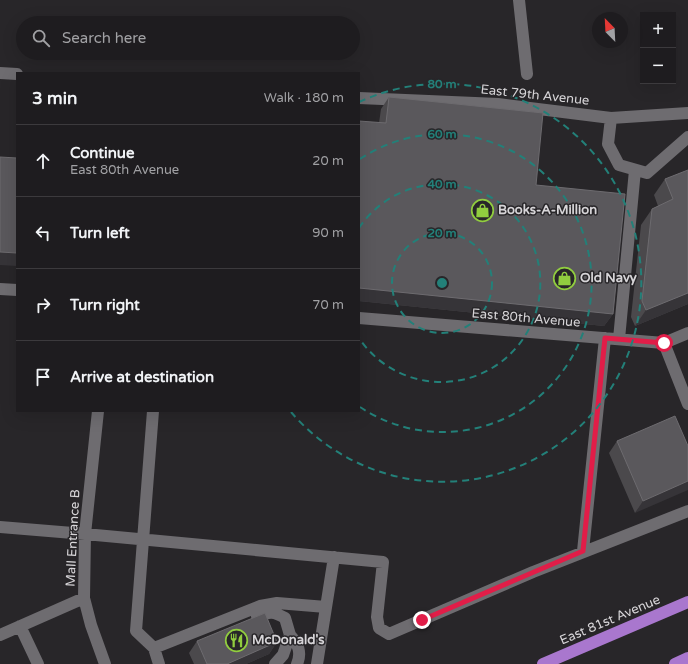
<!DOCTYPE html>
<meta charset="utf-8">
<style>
body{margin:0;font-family:"Varela Round",sans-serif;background:#2b292c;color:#f1f3f6}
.controls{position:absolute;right:12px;top:12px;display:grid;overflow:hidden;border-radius:0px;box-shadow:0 4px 16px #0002}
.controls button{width:36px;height:36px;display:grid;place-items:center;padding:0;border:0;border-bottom:1px solid #3c3a3d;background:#1e1c1f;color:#f1f3f6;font:20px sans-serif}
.compass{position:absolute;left:592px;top:12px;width:36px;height:36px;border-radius:50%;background:#1e1c1f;box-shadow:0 4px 16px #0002;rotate:336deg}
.stop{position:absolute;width:12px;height:12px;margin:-9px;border:3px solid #e11d48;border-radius:50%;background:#fff}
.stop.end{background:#e11d48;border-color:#fff;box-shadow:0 1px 4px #0008}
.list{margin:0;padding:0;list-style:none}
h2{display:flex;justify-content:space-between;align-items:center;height:52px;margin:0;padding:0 16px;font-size:17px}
h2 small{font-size:13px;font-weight:400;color:#a1a1a4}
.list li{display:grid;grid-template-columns:26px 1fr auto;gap:12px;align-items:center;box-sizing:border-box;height:72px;padding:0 16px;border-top:1px solid #3c3a3d}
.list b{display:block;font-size:15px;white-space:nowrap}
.list p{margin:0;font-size:13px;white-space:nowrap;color:#a1a1a4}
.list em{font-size:13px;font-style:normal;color:#a1a1a4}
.icon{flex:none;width:22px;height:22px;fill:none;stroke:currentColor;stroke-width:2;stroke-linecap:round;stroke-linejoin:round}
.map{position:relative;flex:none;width:688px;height:664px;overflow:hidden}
.search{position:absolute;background:#1e1c1f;box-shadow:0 4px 16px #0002;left:16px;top:16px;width:344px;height:44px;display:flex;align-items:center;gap:10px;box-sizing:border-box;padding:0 14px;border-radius:22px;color:#a1a1a4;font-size:15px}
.panel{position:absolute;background:#1e1c1f;box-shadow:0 4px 16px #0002;left:16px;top:72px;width:344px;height:340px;border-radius:0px}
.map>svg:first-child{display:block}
</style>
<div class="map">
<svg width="688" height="664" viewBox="0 0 688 664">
<rect width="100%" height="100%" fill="#282629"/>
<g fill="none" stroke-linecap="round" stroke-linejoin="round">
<path stroke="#6e6c70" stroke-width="12" d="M519,0l8,74
M0,73l17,1
M359,98l139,6 113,14 77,-5
M611,118l-3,26 11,21 28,8 41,-36
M0,289l17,1
M359,318l305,25 24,-10
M619,339l16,-169
M664,343l24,61
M98,411l-13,123 -1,64 7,27 14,39
M153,411l-17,220 18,17 5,16
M0,527l85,7 298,28 -6,55 2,11 10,6 144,-62 155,-61
M583,551l22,-213
M257,616c13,-4 16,-5 28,2l5,17 -7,20 -8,9
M20,626l18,38
M0,635l84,-37
M290,635c8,9 12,17 7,29
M154,648l106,-42 17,-3 49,4
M317,664l17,-107"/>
<path stroke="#a977ce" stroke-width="12" d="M543,664l145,-62
M675,664l13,-6"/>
</g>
<path fill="#4b494c" d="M389,97l147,88 77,129 -9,12 -245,-25v-180l20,2 2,-14z
M688,170v134l-53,22 -4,-9 10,-92 11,-16 6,-3 -4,-11 11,-16z
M617,441l71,5 -53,67 -26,-60z
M197,641l80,1 -8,12 -23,10h-52l-5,-11z"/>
<path fill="#363438" d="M0,252l17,1v13l-17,-1z
M359,288l254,26 -9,12 -245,-25z
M688,293v11l-53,22 11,-16z
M688,481v9l-53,23 8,-12z
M277,642l-8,12 -23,10h-19z"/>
<path fill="#5a585c" stroke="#6d6b6f" d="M389,97l154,16 -7,72 89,9 -12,120 -254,-26v-167l27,2z
M0,157l17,1v95l-17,-1z
M688,170v123l-42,17 -4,-9 10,-92 21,-10 -8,-20z
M675,416l13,30v35l-45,20 -26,-60z
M265,613l12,29 -50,22h-20l-10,-23z"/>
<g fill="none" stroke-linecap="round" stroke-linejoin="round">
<path stroke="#e11d48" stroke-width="5" d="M422,620l161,-69 22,-213 59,5"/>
</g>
<g fill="none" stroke="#238079" stroke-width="2" stroke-dasharray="7 5">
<circle cx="442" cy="283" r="50"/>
<path d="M359 228A99 99 0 1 1 359 338"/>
<path d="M360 159A149 149 0 1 1 360 407"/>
<path d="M359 102A199 199 0 1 1 291 412"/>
</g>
<defs>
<symbol id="shop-ring" viewBox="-11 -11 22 22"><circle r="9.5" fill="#282629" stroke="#91cd3f" stroke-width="1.5"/><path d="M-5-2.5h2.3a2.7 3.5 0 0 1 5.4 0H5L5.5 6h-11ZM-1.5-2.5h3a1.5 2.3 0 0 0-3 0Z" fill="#91cd3f"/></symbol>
<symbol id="restaurant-ring" viewBox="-11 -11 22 22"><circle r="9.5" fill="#282629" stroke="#91cd3f" stroke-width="1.5"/><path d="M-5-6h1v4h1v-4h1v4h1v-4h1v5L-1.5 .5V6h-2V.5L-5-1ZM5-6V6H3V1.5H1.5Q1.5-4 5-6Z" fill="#91cd3f"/></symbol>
</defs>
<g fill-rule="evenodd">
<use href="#shop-ring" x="470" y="198" width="25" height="25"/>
<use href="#shop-ring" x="552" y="266" width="25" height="25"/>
<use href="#restaurant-ring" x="224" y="628" width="25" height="25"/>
</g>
<g text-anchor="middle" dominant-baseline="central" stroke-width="3" stroke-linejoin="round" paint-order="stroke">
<g font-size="13" fill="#d7d5d8" stroke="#282629">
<text transform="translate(535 95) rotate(6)">East 79th Avenue</text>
<text transform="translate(526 318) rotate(5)">East 80th Avenue</text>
<text transform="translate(73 538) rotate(-87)">Mall Entrance B</text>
<text transform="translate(610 620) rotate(-23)">East 81st Avenue</text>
</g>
<g font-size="13" font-weight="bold" fill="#d7d5d8" stroke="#282629" text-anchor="start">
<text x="498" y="210">Books-A-Million</text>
<text x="580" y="278">Old Navy</text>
<text x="252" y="640">McDonald's</text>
</g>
</g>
<circle cx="442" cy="283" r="6" fill="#238079" stroke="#282629" stroke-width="2"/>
<g font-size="12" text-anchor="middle" font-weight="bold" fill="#238079" stroke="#282629" stroke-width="3" stroke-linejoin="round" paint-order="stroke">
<text x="442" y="88">80 m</text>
<text x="442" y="138">60 m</text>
<text x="442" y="188">40 m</text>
<text x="442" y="237">20 m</text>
</g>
</svg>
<div class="controls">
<button>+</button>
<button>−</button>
</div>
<svg class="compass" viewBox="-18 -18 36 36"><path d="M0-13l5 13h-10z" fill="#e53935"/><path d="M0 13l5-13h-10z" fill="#a1a1a4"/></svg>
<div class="stop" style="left:664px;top:343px"></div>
<div class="stop end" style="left:422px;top:620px"></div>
<div class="search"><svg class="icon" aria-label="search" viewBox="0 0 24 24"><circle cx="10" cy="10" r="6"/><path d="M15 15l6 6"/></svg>Search here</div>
<section class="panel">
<h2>3 min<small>Walk · 180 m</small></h2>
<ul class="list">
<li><svg class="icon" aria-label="ahead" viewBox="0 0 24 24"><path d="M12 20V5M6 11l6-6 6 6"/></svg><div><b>Continue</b><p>East 80th Avenue</p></div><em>20 m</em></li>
<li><svg class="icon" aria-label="left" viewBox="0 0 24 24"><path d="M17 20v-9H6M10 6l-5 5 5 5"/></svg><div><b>Turn left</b></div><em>90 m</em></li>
<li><svg class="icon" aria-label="right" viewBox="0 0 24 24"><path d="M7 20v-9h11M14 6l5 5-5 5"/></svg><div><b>Turn right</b></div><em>70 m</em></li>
<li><svg class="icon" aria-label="arrive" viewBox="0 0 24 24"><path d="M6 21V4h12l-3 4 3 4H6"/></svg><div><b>Arrive at destination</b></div></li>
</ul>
</section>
</div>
